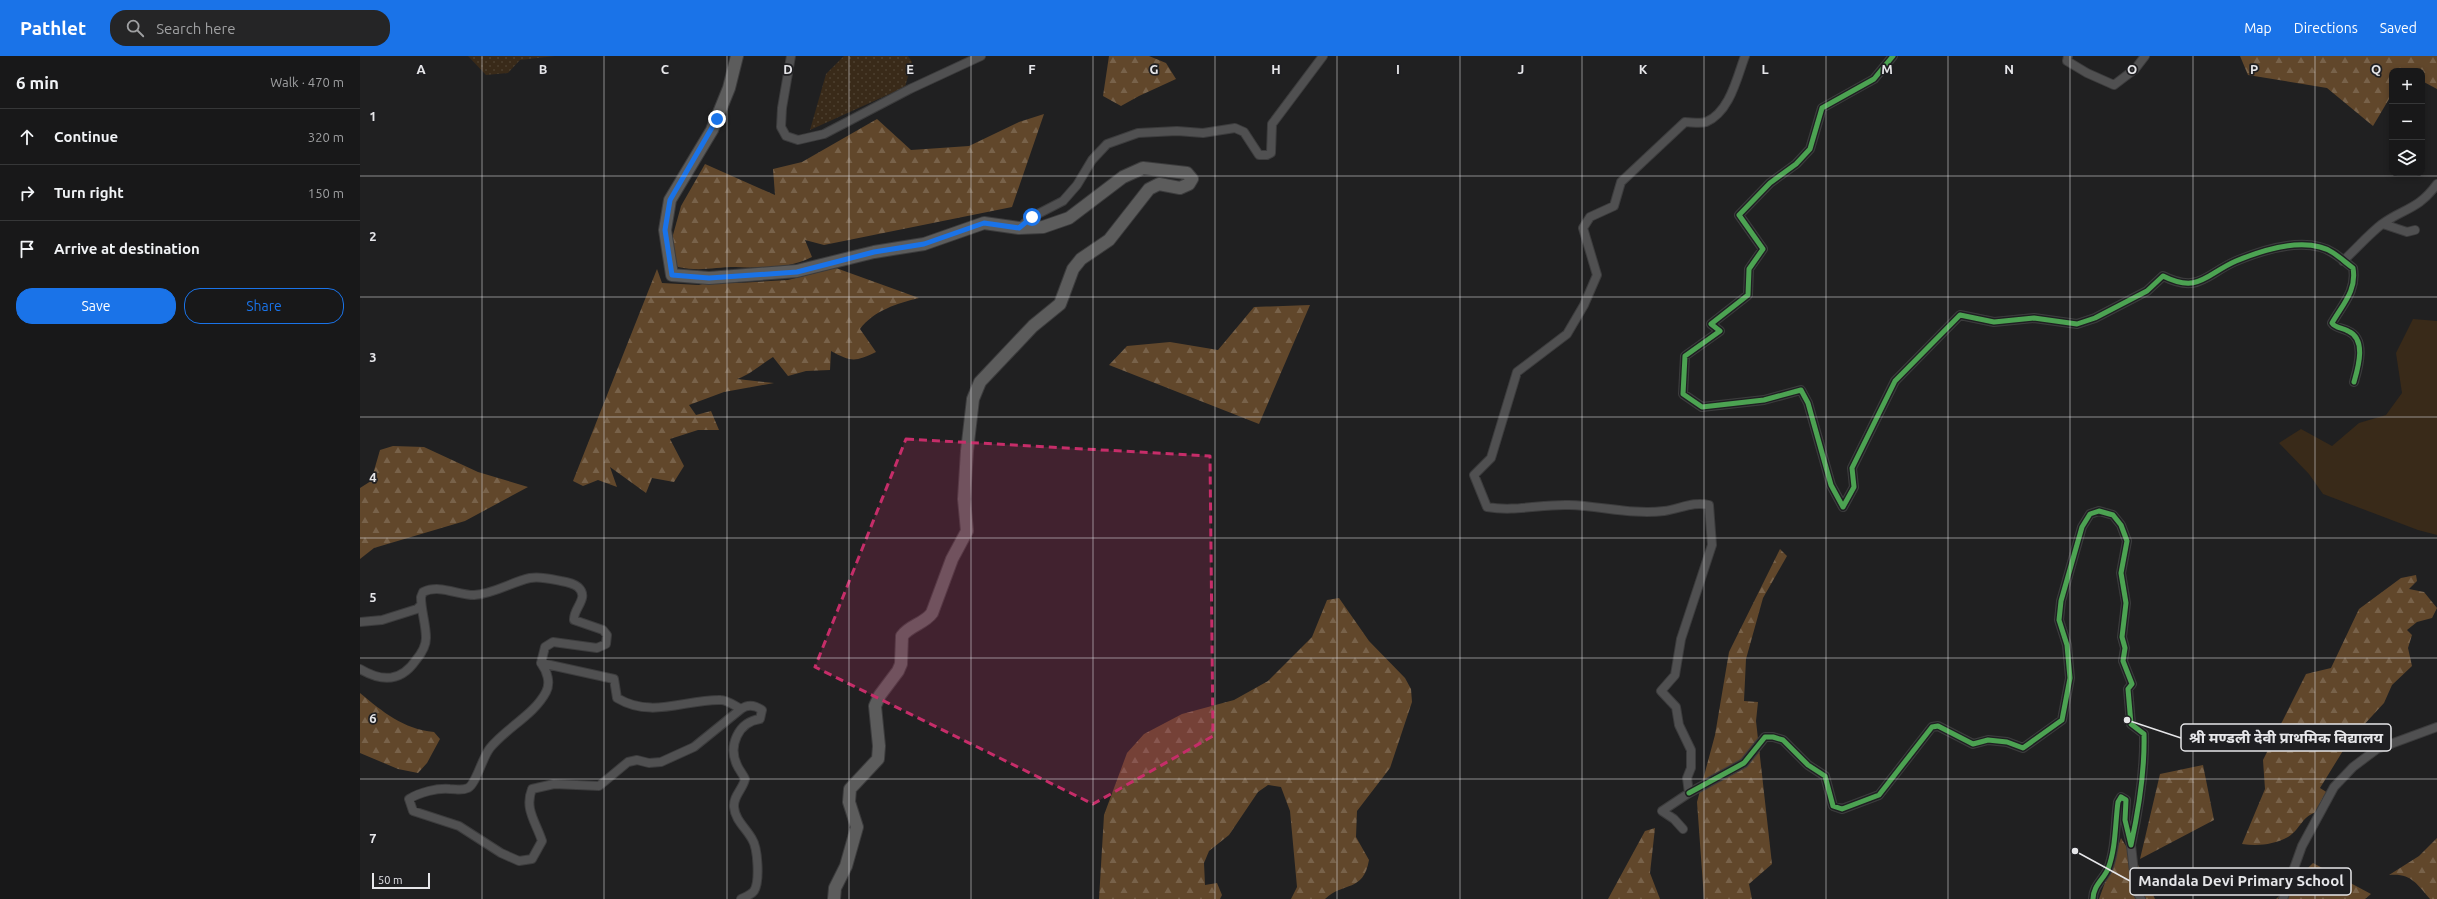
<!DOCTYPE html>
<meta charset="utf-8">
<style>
body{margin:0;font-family:Ubuntu,"Noto Sans Devanagari",sans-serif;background:#252526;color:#f1f3f6}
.controls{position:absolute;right:12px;top:12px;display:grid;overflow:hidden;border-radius:8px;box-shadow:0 2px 6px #0003}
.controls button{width:36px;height:36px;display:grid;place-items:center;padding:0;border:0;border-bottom:1px solid #363738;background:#181819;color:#f1f3f6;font:20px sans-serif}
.scale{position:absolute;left:12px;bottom:10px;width:58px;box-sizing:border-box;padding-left:4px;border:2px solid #e6e6e9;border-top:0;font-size:11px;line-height:14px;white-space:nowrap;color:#e6e6e9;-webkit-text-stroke:3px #1f1f22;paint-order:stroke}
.stop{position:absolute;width:12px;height:12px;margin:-9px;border:3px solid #1a73e8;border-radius:50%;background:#fff}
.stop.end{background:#1a73e8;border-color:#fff;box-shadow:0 1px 4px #0008}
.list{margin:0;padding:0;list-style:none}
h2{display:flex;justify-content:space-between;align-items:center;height:52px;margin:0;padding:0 16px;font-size:17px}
h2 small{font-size:13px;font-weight:400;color:#9fa0a2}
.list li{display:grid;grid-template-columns:26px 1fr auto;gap:12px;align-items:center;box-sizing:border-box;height:56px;padding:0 16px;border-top:1px solid #363738}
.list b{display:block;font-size:15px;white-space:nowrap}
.list em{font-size:13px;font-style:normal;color:#9fa0a2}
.actions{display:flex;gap:8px;padding:12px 16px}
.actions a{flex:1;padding:9px 0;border:1px solid #1a73e8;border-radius:16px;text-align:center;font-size:14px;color:#1a73e8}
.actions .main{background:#1a73e8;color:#fff}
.icon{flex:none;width:22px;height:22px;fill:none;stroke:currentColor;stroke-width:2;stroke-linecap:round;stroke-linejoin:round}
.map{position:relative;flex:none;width:2077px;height:843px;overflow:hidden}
header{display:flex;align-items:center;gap:24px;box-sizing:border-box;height:56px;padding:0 20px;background:#1a73e8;color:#fff}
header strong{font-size:19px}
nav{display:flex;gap:22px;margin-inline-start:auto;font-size:14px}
.search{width:280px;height:36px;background:#252526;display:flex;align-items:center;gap:10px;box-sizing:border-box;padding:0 14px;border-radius:16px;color:#9fa0a2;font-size:15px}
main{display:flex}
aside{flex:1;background:#181819}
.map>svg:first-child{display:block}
</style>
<header>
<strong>Pathlet</strong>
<div class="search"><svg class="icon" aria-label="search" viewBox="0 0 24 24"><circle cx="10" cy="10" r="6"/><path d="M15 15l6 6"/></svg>Search here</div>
<nav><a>Map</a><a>Directions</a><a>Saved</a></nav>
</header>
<main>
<aside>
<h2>6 min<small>Walk · 470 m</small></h2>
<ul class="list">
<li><svg class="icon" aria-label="ahead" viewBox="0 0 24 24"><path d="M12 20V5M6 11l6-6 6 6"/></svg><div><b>Continue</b></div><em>320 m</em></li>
<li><svg class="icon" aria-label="right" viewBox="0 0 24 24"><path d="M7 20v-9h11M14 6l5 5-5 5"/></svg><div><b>Turn right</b></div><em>150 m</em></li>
<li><svg class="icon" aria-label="arrive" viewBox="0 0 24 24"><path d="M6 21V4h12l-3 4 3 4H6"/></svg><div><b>Arrive at destination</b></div></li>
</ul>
<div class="actions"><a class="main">Save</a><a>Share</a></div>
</aside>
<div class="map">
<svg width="2077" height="843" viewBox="0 0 2077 843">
<defs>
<pattern id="grass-dots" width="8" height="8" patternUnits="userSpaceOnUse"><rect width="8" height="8" fill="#392a19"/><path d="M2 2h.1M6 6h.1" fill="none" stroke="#4c3f2f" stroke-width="1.8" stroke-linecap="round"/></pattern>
<pattern id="forest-firs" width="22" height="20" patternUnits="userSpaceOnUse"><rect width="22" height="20" fill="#61472b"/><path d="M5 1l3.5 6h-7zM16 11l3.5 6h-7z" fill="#78624a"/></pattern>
</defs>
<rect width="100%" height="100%" fill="#202021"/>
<path fill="url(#grass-dots)" d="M108,0h87l-35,4 -12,13 -22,2z
M484,0h64l4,6 -7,25 -95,43 16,-56z"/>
<path fill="url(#forest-firs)" d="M749,0h40l17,7 10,16 -37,17 -18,10 -18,-10z
M1880,0h197v33l-15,-8v-10h-30v23l-19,32 -46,-38 -79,-13z
M684,58l-32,93 -188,38 -19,-5 7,17c-24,12 -50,11 -76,10 -22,0 -35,5 -58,0l-10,-14 13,-47 24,-42 70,31 -2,-26 29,-7 75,-43 34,31 58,-4 50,-24z
M476,212l83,30c-21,5 -46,13 -59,31l16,23c-21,10 -25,10 -45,-1l-1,19 -24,1 -18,5 -15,-19c-13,8 -23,18 -36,22l37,4 -50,9 -35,13 7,10 15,-4 8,19h-21l-28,9 14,27 -10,16 -22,-4 -6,15 -36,-26 7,20 -19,-7 -15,6 -10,-5 84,-212 5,14 37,2 13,-4 26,2 50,-3z
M950,249l-51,119 -150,-59 18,-19 43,-4 48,8 36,-43z
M33,390l31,1 54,25 50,15 -63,34 -91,27 -14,11v-71l11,-7 9,-31z
M1420,493l7,7 -24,42 -17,61 -2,42 14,1 -2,19 16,143 -23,20 3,15h-48l-7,-97 18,-67 14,-83z
M2056,519l1,6 -8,8 15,3 13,16 -5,10 -15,4 -10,8 5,5 -4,13 4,18 -20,19 -8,18 -35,38 -29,47 8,5 -10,19c-16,3 -17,17 -30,25 -15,8 -30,9 -46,7l23,-55 -2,-29 43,-86 25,-6 28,-59 42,-31z
M979,542l30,43 36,37 6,11 1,13 -22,66 -33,43 -1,26 13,23c-6,33 -25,21 -44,39h-34l6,-12 -7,-76 -9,-24 -13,-2 -10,7 -29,43 -20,16 -5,12 1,22 12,-2 5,12 -2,4h-121l5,-84 23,-62 17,-19 38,-20 52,-14 34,-19 44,-44 15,-37z
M0,637c23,19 43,36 74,39l6,7 -13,24 -9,10 -20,-4 -38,-16z
M1843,709l11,55 -74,39 20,-85z
M1295,772l-5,45 10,26h-52l37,-68z
M1761,782l22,35 12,26h-56z
M2077,782v61h-7c-14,-16 -19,-26 -41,-24l30,-19z
M1953,807l58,31 -6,5h-89z"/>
<path fill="#392a19" d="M2053,263l24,2v214l-19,-5 -95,-36 -14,-20 -30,-31 22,-14 31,17 27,-23 27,-8 16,-22 -6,-40z"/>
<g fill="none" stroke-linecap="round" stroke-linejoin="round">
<defs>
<path id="street" d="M431,0l-9,52 -1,19 5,9 12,4 26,-6 86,-45 71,-33
M1533,0l-19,23 -52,29 -12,41 -14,15 -26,19 -31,32 24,34 -14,20 -1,26 -37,29 9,7 -35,25 -2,38 19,13 62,-7 37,-10 7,13 23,82 12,22 11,-20 -2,-19 43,-87 65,-66 34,7 40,-4 43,6 18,-6 52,-27 16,-15c36,18 43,-2 73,-15 24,-10 58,-21 84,-14 13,3 22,13 33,21 4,22 -10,36 -21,55 3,5 11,5 16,8 19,8 10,37 6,51
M1708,0l-1,5 20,12 27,12 21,-16 10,-13
M2023,168l24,8 8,-2
M659,172l13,-11 31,-16 14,-16 15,-25 15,-16 31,-11 39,-2 26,2 32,-5 9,4 15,23h8l4,-2 1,-29 51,-68
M1983,205c13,-12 25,-26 39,-37 22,-16 36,-14 55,-40
M0,566l22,-2 35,-11 4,-4
M181,607c6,8 10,20 5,29 -12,23 -40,36 -56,56 -8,10 -14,36 -22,40 -7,3 -11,1 -18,1 -13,-1 -30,3 -41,10l4,12 46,15 42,27 18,8 13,-2 10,-18c-6,-19 -18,-32 -10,-52l22,-5 45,2 29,-24 9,-2 12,3 12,-1 33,-15 47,-38
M0,613c22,13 41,13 56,-9 5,-6 10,-15 10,-22 0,-14 -5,-27 -5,-41l2,-5c17,-8 34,3 51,3 20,-1 37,-13 56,-17 10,-2 21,1 31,3 6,1 12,2 17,6 12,11 -5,21 -4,33l29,10 4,5 -1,9 -9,4 -44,-6 -8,5 -4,16 73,16 3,19c35,21 68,1 104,2 6,0 14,6 20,9 7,-5 14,-4 21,1l-2,9c-22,3 -32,27 -23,46 2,5 6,9 8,14 -2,10 -12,17 -11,28 1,13 12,21 18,32 6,9 8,43 2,52 -3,4 -9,6 -13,8
M1329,737l55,-30 21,-26h8l10,3 25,25 17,11 8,30 9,3 37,-14 53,-68 6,-1 35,18 15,-4 19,2 16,6 39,-28 8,-42 -3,-33 -8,-25 2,-19 21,-74 8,-13 9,-3 14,4 8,10 6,16 -6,32 5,30 -4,34 3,11 -2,13 9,23 -4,5 3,35 13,10c1,38 -5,74 -13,111l-6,-25 1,-20 -5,-3 -3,5c-3,22 -2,46 -10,67 -5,11 -15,17 -15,30
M1323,773l-9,-10 -12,-8 27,-18 -2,-15 4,-10v-18l-12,-25 -3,-18 -15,-16 14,-16 6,-36 31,-94 -3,-40c-16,-4 -29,4 -45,6 -31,4 -63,-5 -95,-6 -28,-1 -54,7 -82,2l-13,-32 17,-17 26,-86 50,-38 17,-29 13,-30 -14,-47 7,-11 24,-11 7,-24 64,-60c6,0 16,2 21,0 24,-10 31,-45 39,-66
M1771,789l5,45 5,9
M1923,843l19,-53 32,-59 19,-20 24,-18 60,-22"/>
<path id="secondary" d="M377,0l-8,32 -17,42 -42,70 -5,30 7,45 37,3 88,-7 77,-19 50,-8 60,-21 35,5 24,-1 26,-9 54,-41 20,-9 44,5 5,6 -3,5 -9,4 -21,-4 -10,5 -40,51 -28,19 -8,10 -13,35 -27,22 -53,56 -7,17 -6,52 -3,48 3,32 -15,28 -20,54c-8,11 -22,12 -30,23l-1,28 -3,7 -18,24 -5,11 4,40 -1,13 -28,30 -1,13 8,25 -11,39 -11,22 -1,11"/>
</defs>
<use href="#street" stroke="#3c3c3d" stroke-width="10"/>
<use href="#secondary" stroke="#3c3c3d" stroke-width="14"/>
<use href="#street" stroke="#505051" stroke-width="8"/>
<use href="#secondary" stroke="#5c5c5c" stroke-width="12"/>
<defs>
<path id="cycleway" d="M1533,0l-19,23 -52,29 -12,41 -14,15 -26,19 -31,32 24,34 -14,20 -1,26 -37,29 9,7 -35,25 -2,38 19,13 62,-7 37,-10 7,13 23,82 12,22 11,-20 -2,-19 43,-87 65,-66 34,7 40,-4 43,6 18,-6 52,-27 16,-15c36,18 43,-2 73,-15 24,-10 58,-21 84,-14 13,3 22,13 33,21 4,22 -10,36 -21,55 3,5 11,5 16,8 19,8 10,37 6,51
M1329,737l55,-30 21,-26h8l10,3 25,25 17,11 8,30 9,3 37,-14 53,-68 6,-1 35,18 15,-4 19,2 16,6 39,-28 8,-42 -3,-33 -8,-25 2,-19 21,-74 8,-13 9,-3 14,4 8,10 6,16 -6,32 5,30 -4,34 3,11 -2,13 9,23 -4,5 3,35 13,10c1,38 -5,74 -13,111l-6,-25 1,-20 -5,-3 -3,5c-3,22 -2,46 -10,67 -5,11 -15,17 -15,30"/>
</defs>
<use href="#cycleway" stroke="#1f1f22" stroke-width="8"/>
<use href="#cycleway" stroke="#4ca352" stroke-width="5"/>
</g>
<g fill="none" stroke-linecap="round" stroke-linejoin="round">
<path stroke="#1a73e8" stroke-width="5" d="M357,63l-47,81 -5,30 7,45 37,3 88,-6 77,-20 50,-8 60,-21 35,5 13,-11"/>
</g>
<path fill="#c62d69" fill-opacity="0.2" stroke="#c62d69" stroke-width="3" stroke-dasharray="8 5" stroke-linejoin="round" d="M546,383l304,17 3,280 -120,68 -278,-137z"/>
<path fill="none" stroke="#e6e6e9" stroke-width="1" stroke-opacity="0.55" d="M122,0v843M244,0v843M367,0v843M489,0v843M611,0v843M733,0v843M855,0v843M977,0v843M1100,0v843M1222,0v843M1344,0v843M1466,0v843M1588,0v843M1710,0v843M1833,0v843M1955,0v843M0,120h2077M0,241h2077M0,361h2077M0,482h2077M0,602h2077M0,723h2077"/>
<g font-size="13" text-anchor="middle" font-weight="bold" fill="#e6e6e9" stroke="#1f1f22" stroke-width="3.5" stroke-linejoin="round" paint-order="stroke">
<text x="61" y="18">A</text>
<text x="183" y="18">B</text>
<text x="305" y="18">C</text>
<text x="428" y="18">D</text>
<text x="550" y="18">E</text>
<text x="672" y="18">F</text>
<text x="794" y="18">G</text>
<text x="916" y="18">H</text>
<text x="1038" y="18">I</text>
<text x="1161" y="18">J</text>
<text x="1283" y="18">K</text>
<text x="1405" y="18">L</text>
<text x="1527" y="18">M</text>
<text x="1649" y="18">N</text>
<text x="1772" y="18">O</text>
<text x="1894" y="18">P</text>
<text x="2016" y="18">Q</text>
<text x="13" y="65">1</text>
<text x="13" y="185">2</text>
<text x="13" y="306">3</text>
<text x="13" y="426">4</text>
<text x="13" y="546">5</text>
<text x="13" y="667">6</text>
<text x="13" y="787">7</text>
</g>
<path fill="none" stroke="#e6e6e9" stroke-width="1.5" d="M1767 664L1821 682M1715 795L1770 825"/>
<g fill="#e6e6e9" stroke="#1f1f22" stroke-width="1.5">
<circle cx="1767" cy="664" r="4"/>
<circle cx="1715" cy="795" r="4"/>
</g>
<g fill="#1f1f22" stroke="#e6e6e9" stroke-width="1.5">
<rect x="1821" y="668" width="210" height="27" rx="4"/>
<rect x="1770" y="812" width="221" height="27" rx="4"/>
</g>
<g font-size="15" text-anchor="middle" font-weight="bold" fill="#e6e6e9">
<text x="1926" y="687">श्री मण्डली देवी प्राथमिक विद्यालय</text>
<text x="1881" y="830">Mandala Devi Primary School</text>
</g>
</svg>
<div class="controls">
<button>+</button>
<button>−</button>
<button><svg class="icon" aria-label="layers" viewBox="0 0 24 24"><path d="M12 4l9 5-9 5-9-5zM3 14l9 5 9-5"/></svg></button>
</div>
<div class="scale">50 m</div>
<div class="stop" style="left:672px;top:161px"></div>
<div class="stop end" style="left:357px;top:63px"></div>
</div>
</main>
